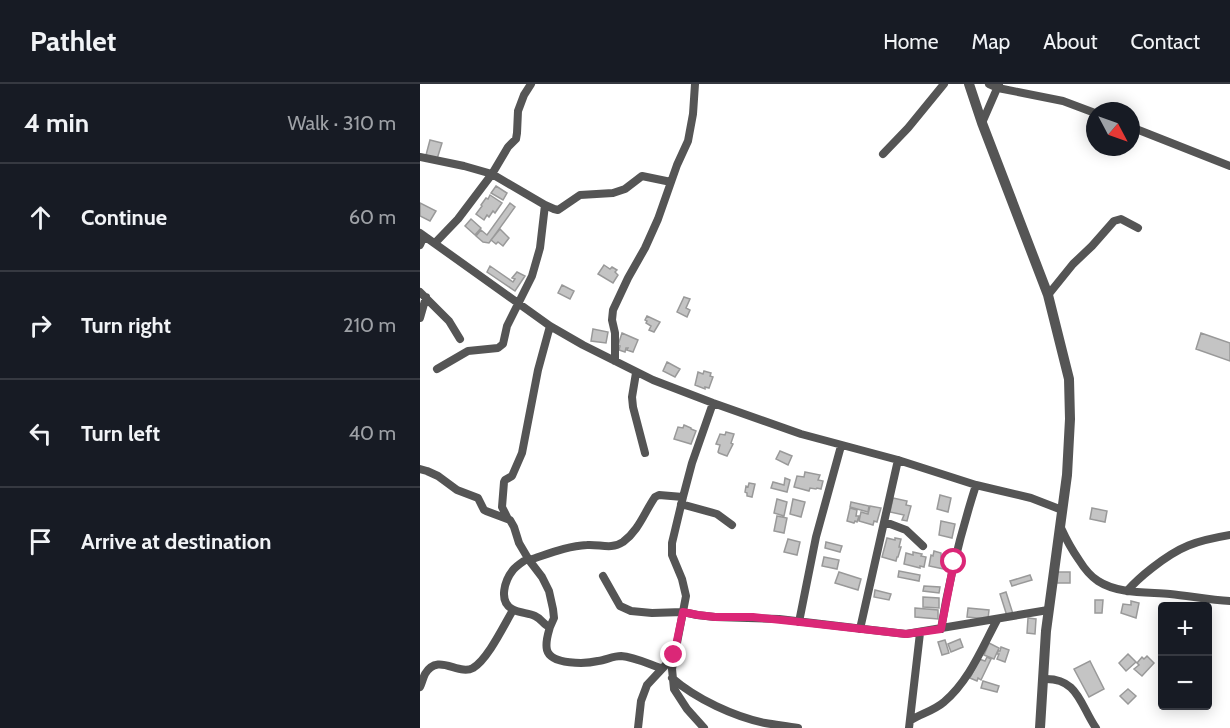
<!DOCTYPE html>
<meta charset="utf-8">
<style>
body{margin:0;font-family:Cabin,sans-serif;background:#20242c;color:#f1f3f6}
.controls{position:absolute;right:18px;bottom:18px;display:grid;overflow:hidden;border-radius:6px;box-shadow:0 3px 15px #0003}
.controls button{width:54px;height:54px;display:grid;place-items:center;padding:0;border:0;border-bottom:2px solid #363941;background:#171b24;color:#f1f3f6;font:30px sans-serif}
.compass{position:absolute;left:666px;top:18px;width:54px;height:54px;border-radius:50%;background:#171b24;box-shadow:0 3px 15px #0003;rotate:131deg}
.stop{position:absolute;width:18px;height:18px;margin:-14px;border:4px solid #db2777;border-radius:50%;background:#fff}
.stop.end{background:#db2777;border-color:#fff;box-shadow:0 2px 6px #0008}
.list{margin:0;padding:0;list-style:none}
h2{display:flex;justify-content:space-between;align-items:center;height:78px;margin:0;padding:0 24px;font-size:26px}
h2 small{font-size:20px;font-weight:400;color:#9ea1a6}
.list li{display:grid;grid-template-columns:39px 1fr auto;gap:18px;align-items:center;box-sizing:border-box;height:108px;padding:0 24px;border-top:2px solid #363941}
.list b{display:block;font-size:22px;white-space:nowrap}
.list em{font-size:20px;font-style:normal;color:#9ea1a6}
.icon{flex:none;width:33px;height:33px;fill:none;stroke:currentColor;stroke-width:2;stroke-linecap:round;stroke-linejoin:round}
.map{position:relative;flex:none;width:810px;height:644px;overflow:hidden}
header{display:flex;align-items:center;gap:36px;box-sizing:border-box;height:84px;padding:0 30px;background:#171b24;border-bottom:2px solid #363941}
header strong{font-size:28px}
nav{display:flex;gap:33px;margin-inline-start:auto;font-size:21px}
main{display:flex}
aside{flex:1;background:#171b24}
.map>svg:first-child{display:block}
</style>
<header>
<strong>Pathlet</strong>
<nav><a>Home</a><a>Map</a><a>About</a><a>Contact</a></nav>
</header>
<main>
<aside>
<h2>4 min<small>Walk · 310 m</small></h2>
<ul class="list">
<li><svg class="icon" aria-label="ahead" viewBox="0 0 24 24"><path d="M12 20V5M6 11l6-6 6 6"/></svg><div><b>Continue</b></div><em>60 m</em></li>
<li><svg class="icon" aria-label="right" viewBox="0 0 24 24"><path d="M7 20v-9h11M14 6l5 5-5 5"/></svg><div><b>Turn right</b></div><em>210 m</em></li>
<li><svg class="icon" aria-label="left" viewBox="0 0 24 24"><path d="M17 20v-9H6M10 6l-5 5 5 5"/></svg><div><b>Turn left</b></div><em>40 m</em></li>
<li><svg class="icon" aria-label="arrive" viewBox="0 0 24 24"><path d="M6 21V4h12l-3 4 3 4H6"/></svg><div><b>Arrive at destination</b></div></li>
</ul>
</aside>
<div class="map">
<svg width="810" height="644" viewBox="0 0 810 644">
<rect width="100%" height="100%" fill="#fff"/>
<path fill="#c4c4c4" stroke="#999" stroke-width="1.5" d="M10,56l12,3 -5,16 -11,-4z
M76,102l11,7 -4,7 -12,-7z
M70,111l12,8 -7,10 -2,-2 -4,6 -2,-2 -3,5 -8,-6 6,-8 -1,-1 5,-7 2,1z
M0,119l16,8 -6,10 -10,-5z
M90,119l5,4 -26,36 -6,-1 -7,-6 5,-6 6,5z
M51,135l10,9 -6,7 -10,-9z
M80,145l9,9 -6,8 -5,-4 -2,2 -5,-4z
M184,181l6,4 2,-2 5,3 -2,2 3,3 -5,8 -15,-9z
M70,182l23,16 2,-3 -3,-1 5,-6 8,4 -10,15 -28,-19z
M142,201l12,6 -4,8 -12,-6z
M264,213l6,2 -4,9 4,2 -3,7 -10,-5z
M227,232l13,6 -6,10 -5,-2 2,-4 -5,-3 1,-2 -2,-1z
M173,245l15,3 -2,11 -15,-2z
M202,249l16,7 -5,12 -6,-2 1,-2h-2l-1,4 -6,-2 1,-4 -2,-1z
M781,249l29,10v18l-34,-12z
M247,278l13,7 -5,8 -12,-6z
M284,287l7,2 -1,3 3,1 -4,11 -4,-1v2l-10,-4 3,-13 5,2z
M264,341l7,3v1l5,2 -5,13 -17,-5 4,-12 5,1z
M306,348l8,2 -3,9 2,1 -6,12 -8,-3 -1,-1 2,-7 -4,-1 4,-10 5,1z
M360,367l12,5 -4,9 -12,-6z
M385,388l15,3 -2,5 5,1 -2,8 -4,-1 -1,1 -6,-1 -1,3 -15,-4 3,-11 7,1z
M365,394l5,2 -3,12 -16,-4 2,-6 11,3z
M329,399l6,1 -3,13 -5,-1v-3l-2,-1 1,-6 2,1z
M520,411l11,3 -3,14 -11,-3z
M473,414l14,3 -1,4 5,1 -4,15 -5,-1 2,-5 -14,-3z
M357,415l10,3 -3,14 -10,-3z
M373,415l12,3 -4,15 -11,-3z
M431,418l18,4 -1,6 -18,-5z
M450,422l11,2 -4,14 -3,-1 -1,4 -14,-4 2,-9 7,2z
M430,424l7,2 -1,6h3l-2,6 -2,-1 -1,2 -7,-2z
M672,424l15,3 -2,11 -15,-3z
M357,432l10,2 -3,15 -10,-2z
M521,437l14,3 -3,14 -13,-3z
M467,454l8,2v-2l6,1 -2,8h2l-3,10h-1l-1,4 -14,-4z
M368,455l12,3 -3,13 -13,-3z
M406,458l16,4 -2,6 -15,-4z
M514,467l7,2v4h2l-1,4h3l-1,8 -15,-3 2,-11 2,1z
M493,468l9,2 -1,2 5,1 -2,10 -4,-1v2l-16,-4 2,-11 7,2z
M404,473l15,3 -2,9 -15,-3z
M479,487l21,4 -1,6 -21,-4z
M419,488l22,7 -3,11 -23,-7z
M637,488h13v11h-13z
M610,491l2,5 -20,6 -2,-5z
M504,502l16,1 -1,6 -16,-2z
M455,506l16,4 -2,6 -15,-3z
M586,508l7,22 -6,2 -7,-22z
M503,513l16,1v10l-16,-1z
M675,516h8l-1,13h-7z
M711,517l8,2 -3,15 -15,-5 2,-9 8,1z
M495,524l23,2v9l-23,-2z
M548,524l21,2 -1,9 -21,-2z
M608,534l8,1 -1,15 -8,-1z
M540,555l3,8 -12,5 -3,-8z
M525,556l4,13 -7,2 -4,-13z
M569,559l10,5 -5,11 -10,-4z
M581,563l8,3 -4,12 -8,-3 2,-5h-2l1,-3h2z
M708,570l8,8 -10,9 -7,-8z
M727,572l7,7 -12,13 -8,-7 5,-4 -2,-2 5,-6 2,2z
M567,573l4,2 -10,21 -3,-2 -1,3 -7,-3 9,-19 6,2z
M670,577l14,28 -15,8 -15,-28z
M563,597l16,5 -2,6 -16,-4z
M708,605l8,7 -8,8 -8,-8z"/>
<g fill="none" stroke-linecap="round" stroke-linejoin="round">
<path stroke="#555" stroke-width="8" d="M569,0l9,4 65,13 32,12
M562,39l17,-39
M711,43l99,39
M463,70l25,-26 36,-44
M0,73l44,9 28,8 53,31 -5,43 -8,28 -25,50 -4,18 -5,4 -30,3 -31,18
M125,121l9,4 4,1 22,-15 33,-2 12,-4 17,-13 29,6
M0,149l130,93 33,19 70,35 60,23 88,31 97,26 78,25 55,13 31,12
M15,159l23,-24 34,-45 16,-27 8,-8 1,-6 1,-22 6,-16 7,-11
M0,161l4,-9
M0,208l29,29 11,18
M628,211l25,-31 19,-18 22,-25 7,-2 17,9
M0,234l6,-21
M195,277v-28l-3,-13 1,-10 15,-32 17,-30 13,-29 19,-54 11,-24 5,-27 2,-30
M216,289l-4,24 1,10 12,46
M0,385l7,2 11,5 19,14 21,8 6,12 2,1 24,9 4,7 5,16 10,17 13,17 7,14 4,18 1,9 -4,9
M261,420l36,10 15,11
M88,435l-6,-12 2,-25 1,-2 7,-4 10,-23 16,-83 12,-44
M465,438l21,8 17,16
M641,444c5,11 11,22 18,32 5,8 11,16 19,21 20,13 49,11 72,13 20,2 40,6 60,7
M108,474c-5,4 -11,7 -15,12 -8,10 -15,31 -1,39 7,4 16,4 23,7 7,3 8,9 15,11 -2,7 -5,15 -3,23 4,15 39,14 51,11 8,-1 15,-5 23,-5 13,1 28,8 40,12
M109,476c19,-6 38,-14 58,-15 13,-1 24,5 36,-3 16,-12 21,-29 32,-45l4,-2 24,2
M183,492l17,30 11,5 21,2 31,-1 14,3 18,2 64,2 127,15 142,-24
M707,507c8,-9 16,-16 25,-23 28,-22 43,-27 78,-33
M379,538l17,-85 25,-91
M440,545l38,-169
M521,545c8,-49 20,-97 35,-144
M252,594c24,21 63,39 93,45 11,2 22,3 33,5
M623,595c35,-2 37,26 53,49
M0,603c2,-4 3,-9 5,-13 13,-22 33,2 48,-6 15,-9 31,-43 40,-58
M491,636c10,-6 24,-10 33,-18 25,-21 38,-54 53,-82
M218,644l3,-27 6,-16 27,-29
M284,644l-17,-19 -13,-20 -2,-20 14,-73 -4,-17 -10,-24v-12l11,-46 9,-34 21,-60
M489,644l11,-95"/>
<path stroke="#555" stroke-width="10" d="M549,0l13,39 66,172 21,84 1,40 -3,56 -21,156 -6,97"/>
</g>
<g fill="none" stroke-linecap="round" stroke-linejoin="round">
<path stroke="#db2777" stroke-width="8" d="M254,571l9,-43 15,3 17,2h38l38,4 115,13 35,-5 13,-67"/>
</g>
</svg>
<div class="controls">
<button>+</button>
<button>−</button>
</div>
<svg class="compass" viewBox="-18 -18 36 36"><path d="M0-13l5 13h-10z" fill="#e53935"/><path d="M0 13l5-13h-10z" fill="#9ea1a6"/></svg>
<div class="stop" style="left:534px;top:478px"></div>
<div class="stop end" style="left:254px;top:571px"></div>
</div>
</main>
